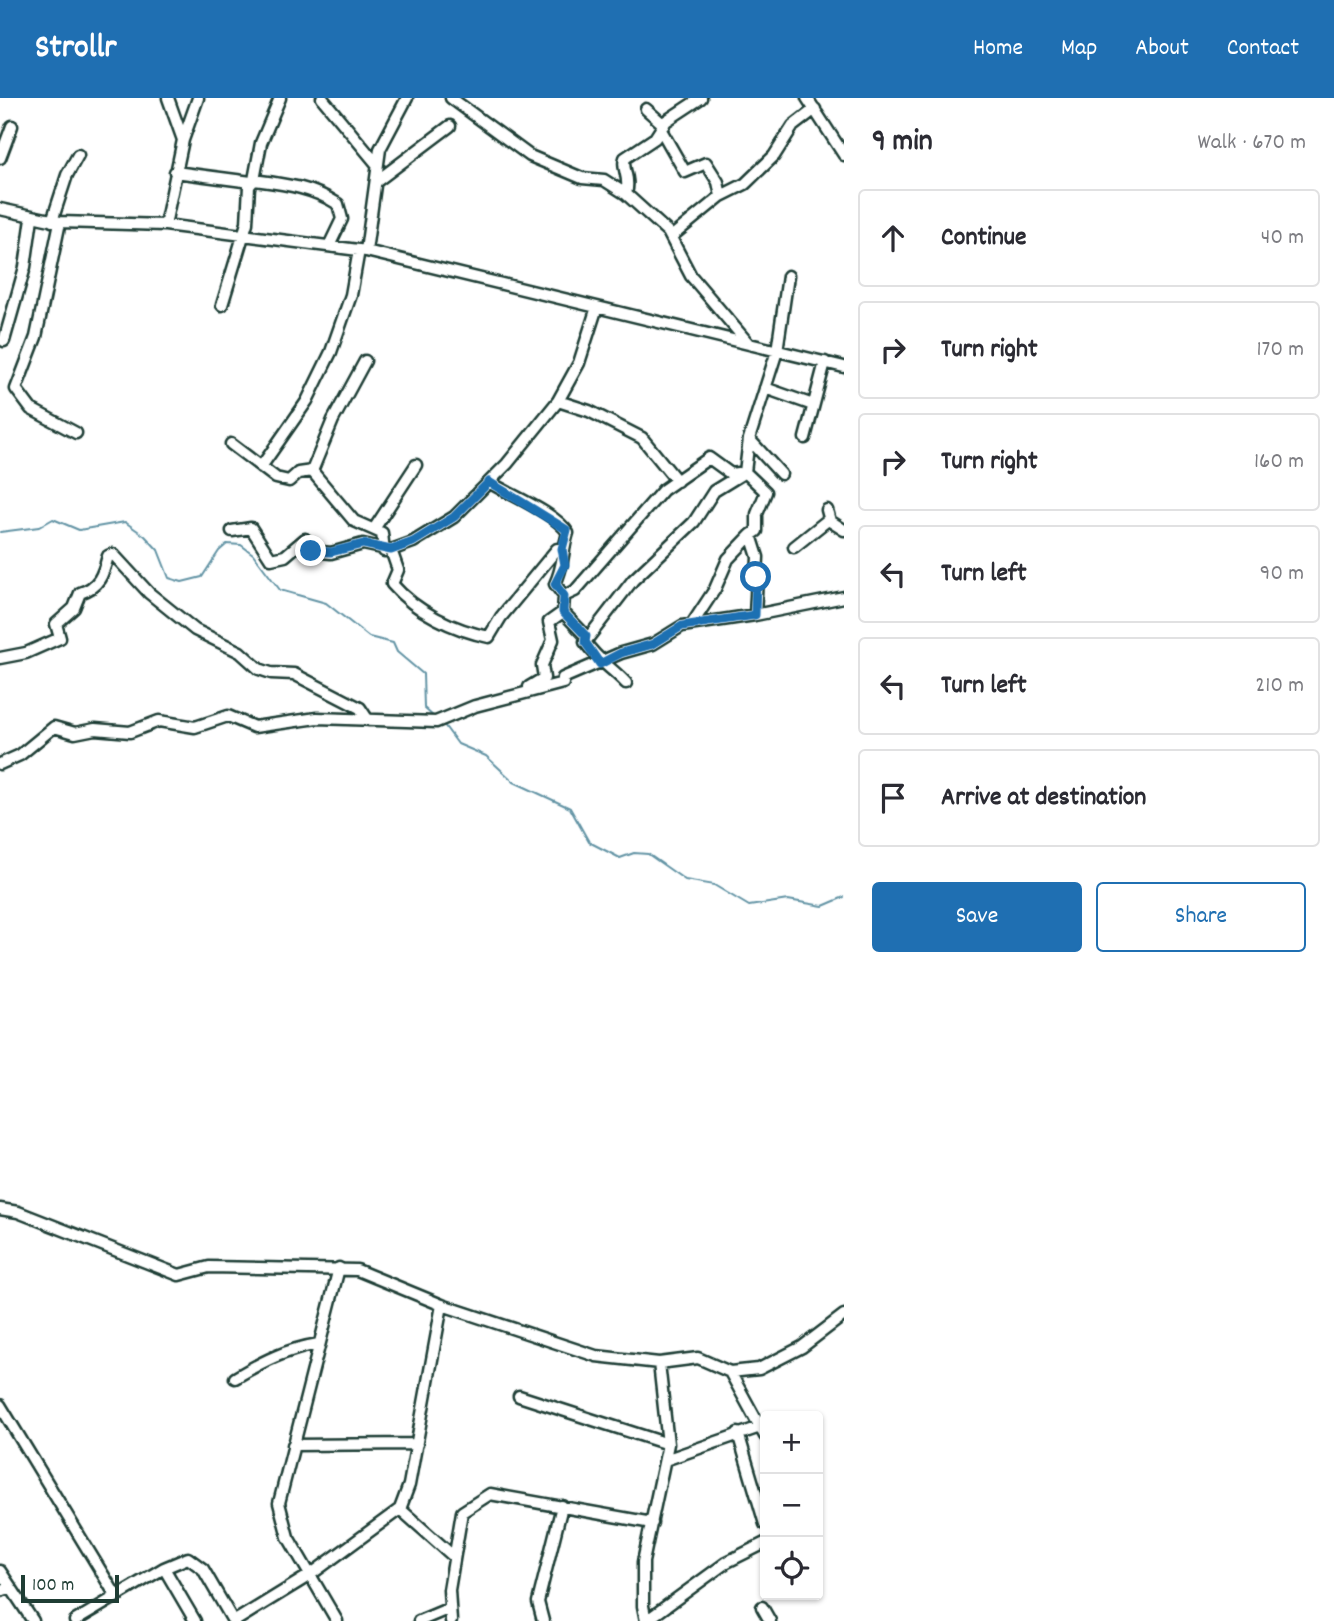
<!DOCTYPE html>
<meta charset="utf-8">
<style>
body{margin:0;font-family:Dekko,sans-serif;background:#f2f2f3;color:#2b2b33}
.controls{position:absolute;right:21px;bottom:21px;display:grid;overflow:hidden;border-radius:7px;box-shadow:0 2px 5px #0004}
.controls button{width:63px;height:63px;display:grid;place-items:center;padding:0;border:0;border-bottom:2px solid #e1e1e2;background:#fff;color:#2b2b33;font:35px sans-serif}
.scale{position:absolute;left:21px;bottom:18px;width:98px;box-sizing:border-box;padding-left:7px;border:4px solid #1f3d34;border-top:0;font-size:19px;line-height:24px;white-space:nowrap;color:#1f3d34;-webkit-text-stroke:5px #fff;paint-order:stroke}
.stop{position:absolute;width:21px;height:21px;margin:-16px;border:5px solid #1f6fb2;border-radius:50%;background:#fff}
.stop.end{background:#1f6fb2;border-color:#fff;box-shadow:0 2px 7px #0008}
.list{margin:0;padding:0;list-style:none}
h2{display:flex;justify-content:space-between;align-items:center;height:91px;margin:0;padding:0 28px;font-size:30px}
h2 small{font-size:23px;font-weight:400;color:#7c7c81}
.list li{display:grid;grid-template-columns:46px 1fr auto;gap:21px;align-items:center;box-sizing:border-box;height:98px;margin:0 14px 14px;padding:0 14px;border:2px solid #e1e1e2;border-radius:7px}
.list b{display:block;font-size:26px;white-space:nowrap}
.list em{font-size:23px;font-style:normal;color:#7c7c81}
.actions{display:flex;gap:14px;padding:21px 28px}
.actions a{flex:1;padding:16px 0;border:2px solid #1f6fb2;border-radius:7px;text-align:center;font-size:24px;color:#1f6fb2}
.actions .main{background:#1f6fb2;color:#fff}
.icon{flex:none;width:38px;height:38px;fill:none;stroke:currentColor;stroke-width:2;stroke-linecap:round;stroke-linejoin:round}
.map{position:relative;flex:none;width:844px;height:1523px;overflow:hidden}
header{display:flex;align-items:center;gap:42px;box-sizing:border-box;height:98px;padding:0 35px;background:#1f6fb2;color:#fff}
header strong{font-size:33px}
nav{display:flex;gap:38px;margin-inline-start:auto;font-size:24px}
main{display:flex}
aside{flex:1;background:#fff}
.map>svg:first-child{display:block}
</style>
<header>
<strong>Strollr</strong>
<nav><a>Home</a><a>Map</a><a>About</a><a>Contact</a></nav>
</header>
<main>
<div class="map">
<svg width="844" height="1523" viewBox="0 0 844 1523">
<rect width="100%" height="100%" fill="#fff"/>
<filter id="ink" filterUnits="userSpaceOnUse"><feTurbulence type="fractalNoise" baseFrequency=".0143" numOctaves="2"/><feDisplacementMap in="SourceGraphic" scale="14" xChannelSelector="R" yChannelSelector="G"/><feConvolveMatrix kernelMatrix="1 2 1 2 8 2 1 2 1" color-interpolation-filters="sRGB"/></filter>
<g filter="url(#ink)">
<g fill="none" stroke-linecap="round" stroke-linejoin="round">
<path stroke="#6394a5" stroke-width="2" d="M0,434l39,-5 14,-8 26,11 46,-8 20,14 13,14 11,28 13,4 20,-5 17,-26 8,-7 14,1 12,9 27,36 46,13 43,34 24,6 4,9 26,22 1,34 10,9
M444,627l14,19 28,12 28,26 56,26 19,34 31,16 14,-5 14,1 37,26 29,5 35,21 39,-6 35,6 21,-9"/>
<defs>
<path id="minor" d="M168,0l15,42
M322,0l54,65
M451,0l79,58 52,22 22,2 22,14 42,38 23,44 57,67
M807,0l37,57
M646,11l18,16
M661,32l24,42 21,-9 12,19 3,14
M0,60l12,-32
M175,74l76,10
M254,82l7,-37 19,-45
M377,83l73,-55
M626,96c5,-18 -5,-25 -1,-36l30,-20 11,-17 35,-23
M0,111l60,13 105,3 201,26 478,116
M52,123l15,-46 11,-20
M60,124l-24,115 -20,52 15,20 45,24
M165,127l18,-85 15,-42
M671,139l50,-41 24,-12 29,-28 19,-30 22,-17
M366,153l14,-102 27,-51
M222,207l25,-82 2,-37 5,-6c30,4 58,7 84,24l4,15 -13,27
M4,243l21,-74 7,-49
M765,290l48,17
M558,303l31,10 53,27 35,43
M805,340l20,-76
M749,341l28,-88 11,-75
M231,346l45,34 13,3 9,-8 14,-2
M261,369l46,-66 24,-49 20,-57 8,-45
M312,373l21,-51 32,-59
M312,373l42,50 25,11
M745,374l21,20 -9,22v17l-6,4 7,22 -3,58
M489,384c21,13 67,31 79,51 -6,18 -4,33 -13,51l9,12 -1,16 -14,10 4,18 -11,25 2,13 -15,9
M827,412l3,11 14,9
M232,433l19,-3 20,31 14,-3 20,-17 6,12 20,2 32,-9 28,6 22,-8 41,-25 53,-53 51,-63 21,-38 18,-56
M794,449l35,-28
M391,452l7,20 -6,14c24,28 62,46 97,53l12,-20 56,-68h5
M384,453l-2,-18 -8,-4 42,-64
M564,498l11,-5 88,-101 46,-32 22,16 8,-1
M563,514l23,24 -1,6c14,20 25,24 41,41
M692,526l23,-35 13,-30 23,-24
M585,544l48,-62 61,-58 20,-31 31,-19 4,-33 32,35
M0,560l26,-5 34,-15 -4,-14 18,-16 6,-15c19,-6 23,-18 28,-37l5,-2 36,39 46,37 45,22 19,17 12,4 23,1 66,34 8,12
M0,666l20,-9 34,-28 21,6 20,-4 35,3 29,-11 36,6 33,-11 26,11 63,-9 119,4 39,-16 88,-23v-5l58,-25 32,-9 29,-18 73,-11 89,-18
M0,1111l18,3 161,63 30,-8 148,3 85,35 154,51 63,7 39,-5 32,14 29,-3 43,-22 42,-32
M730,1274l35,64
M235,1280c28,-17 52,-29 84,-34
M519,1298l149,48
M0,1307l116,191
M738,1335l27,91
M293,1347l124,-1
M665,1362l95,-33
M400,1411l53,47
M164,1470l31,53
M0,1473l33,50
M0,1493l10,-3
M762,1509l8,14
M75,1523l89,-53 24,-10 15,11 30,52
M235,1523l75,-46 90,-66 9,-24 33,-180
M337,1523l-49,-84 -9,-34 60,-235
M419,1523l31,-13
M451,1523l-2,-31 13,-78 28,-18 162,29
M543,1523l-5,-19 24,-96
M646,1523l-3,-15v-44l25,-118 -9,-81
M646,1523l81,-59 38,-19"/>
</defs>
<use href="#minor" stroke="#1f3d34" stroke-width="15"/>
<use href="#minor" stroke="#fff" stroke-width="10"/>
</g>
</g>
<g fill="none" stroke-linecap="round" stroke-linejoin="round" filter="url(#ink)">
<path stroke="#1f6fb2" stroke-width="9" d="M311,453l20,1 32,-8 28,6 22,-8 41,-25 35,-35 78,48 -5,19 3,16 -10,19 9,12 -1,16 23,24 -1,6 15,22 21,-11 32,-9 29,-18 73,-11 1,-38"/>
</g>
</svg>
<div class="controls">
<button>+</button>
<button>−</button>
<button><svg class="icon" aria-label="locate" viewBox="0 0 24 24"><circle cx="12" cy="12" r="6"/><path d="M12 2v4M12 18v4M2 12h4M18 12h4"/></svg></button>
</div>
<div class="scale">100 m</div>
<div class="stop" style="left:756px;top:479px"></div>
<div class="stop end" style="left:311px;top:453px"></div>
</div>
<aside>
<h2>9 min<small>Walk · 670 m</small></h2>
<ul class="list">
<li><svg class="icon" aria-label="ahead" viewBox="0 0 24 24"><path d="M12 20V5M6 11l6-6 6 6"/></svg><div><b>Continue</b></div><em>40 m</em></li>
<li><svg class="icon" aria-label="right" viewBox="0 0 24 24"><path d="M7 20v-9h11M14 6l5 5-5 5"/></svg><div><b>Turn right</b></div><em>170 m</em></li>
<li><svg class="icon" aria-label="right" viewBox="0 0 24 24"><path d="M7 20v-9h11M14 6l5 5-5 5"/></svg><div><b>Turn right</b></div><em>160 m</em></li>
<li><svg class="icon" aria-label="left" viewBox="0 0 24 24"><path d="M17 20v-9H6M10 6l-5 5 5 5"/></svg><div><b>Turn left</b></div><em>90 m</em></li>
<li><svg class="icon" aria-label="left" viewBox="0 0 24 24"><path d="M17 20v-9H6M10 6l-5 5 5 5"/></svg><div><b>Turn left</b></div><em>210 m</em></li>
<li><svg class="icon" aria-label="arrive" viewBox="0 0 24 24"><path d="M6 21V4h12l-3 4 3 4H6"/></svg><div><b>Arrive at destination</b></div></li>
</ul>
<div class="actions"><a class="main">Save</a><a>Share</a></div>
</aside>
</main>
